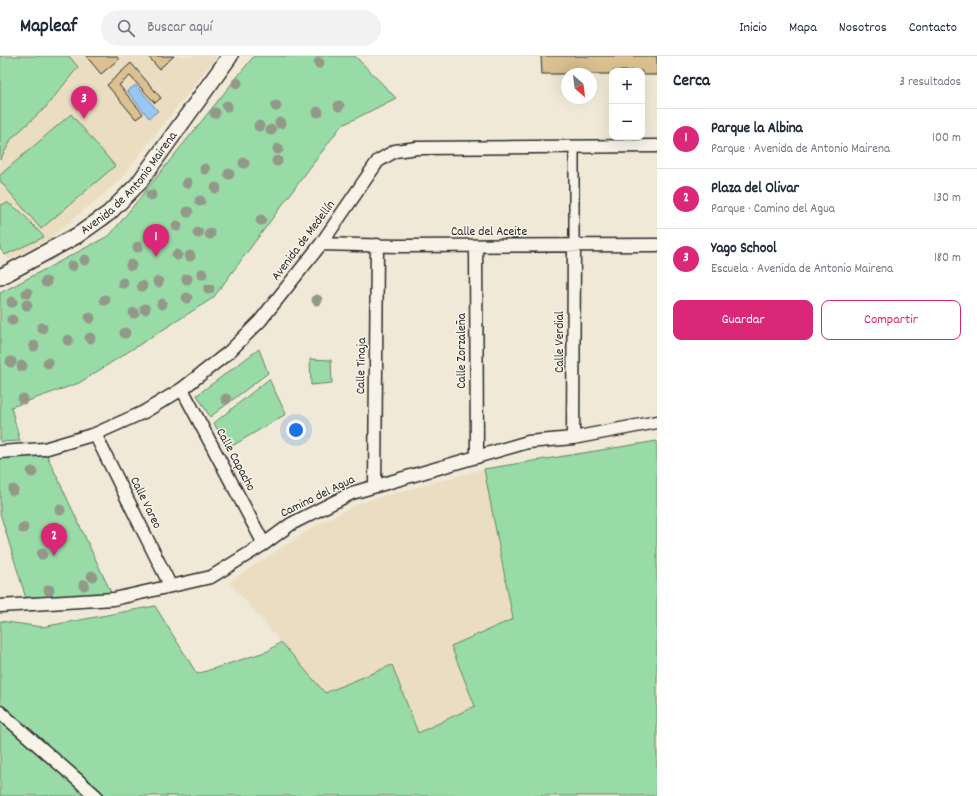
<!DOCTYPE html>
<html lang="es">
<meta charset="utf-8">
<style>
body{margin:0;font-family:Dekko,sans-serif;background:#f2f2f3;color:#1f2937}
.controls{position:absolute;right:12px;top:12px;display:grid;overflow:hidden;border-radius:8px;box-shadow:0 4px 16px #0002}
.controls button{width:36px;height:36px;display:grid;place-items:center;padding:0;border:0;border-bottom:1px solid #e0e1e3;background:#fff;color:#1f2937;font:20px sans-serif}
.compass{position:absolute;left:561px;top:12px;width:36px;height:36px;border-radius:50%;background:#fff;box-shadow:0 4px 16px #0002;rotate:152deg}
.you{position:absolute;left:296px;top:374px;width:14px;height:14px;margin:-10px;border:3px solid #fff;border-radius:50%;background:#1a73e8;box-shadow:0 0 0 6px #1a73e833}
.badge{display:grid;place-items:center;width:26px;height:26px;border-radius:50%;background:#db2777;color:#fff;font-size:13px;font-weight:700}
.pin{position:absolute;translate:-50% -33px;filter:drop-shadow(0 1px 2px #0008)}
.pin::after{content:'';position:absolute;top:21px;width:14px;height:12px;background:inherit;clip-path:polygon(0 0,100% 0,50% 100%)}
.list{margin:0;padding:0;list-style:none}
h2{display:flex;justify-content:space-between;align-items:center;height:52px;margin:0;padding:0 16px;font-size:17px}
h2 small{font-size:13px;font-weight:400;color:#747a83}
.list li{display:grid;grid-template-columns:26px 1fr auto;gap:12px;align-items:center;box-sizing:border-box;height:60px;padding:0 16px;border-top:1px solid #e0e1e3}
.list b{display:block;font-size:15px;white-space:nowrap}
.list p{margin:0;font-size:13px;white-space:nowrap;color:#747a83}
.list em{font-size:13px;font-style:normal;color:#747a83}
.actions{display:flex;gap:8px;padding:12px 16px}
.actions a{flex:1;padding:9px 0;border:1px solid #db2777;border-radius:8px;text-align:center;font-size:14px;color:#db2777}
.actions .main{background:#db2777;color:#fff}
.icon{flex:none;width:22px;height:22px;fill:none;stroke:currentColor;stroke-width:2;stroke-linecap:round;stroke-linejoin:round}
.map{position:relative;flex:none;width:657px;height:740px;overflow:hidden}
header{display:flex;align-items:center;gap:24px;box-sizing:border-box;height:56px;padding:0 20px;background:#fff;border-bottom:1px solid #e0e1e3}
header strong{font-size:19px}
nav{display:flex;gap:22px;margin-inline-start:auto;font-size:14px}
.search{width:280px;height:36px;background:#f2f2f3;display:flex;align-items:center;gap:10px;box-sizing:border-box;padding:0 14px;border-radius:22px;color:#747a83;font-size:15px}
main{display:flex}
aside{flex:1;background:#fff}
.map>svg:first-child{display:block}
</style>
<header>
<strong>Mapleaf</strong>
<div class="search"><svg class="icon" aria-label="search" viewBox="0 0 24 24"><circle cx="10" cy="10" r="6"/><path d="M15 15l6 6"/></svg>Buscar aquí</div>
<nav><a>Inicio</a><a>Mapa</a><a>Nosotros</a><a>Contacto</a></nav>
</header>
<main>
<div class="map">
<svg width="657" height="740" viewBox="0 0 657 740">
<rect width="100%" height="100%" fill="#f1e9d7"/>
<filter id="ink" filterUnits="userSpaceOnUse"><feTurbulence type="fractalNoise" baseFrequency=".025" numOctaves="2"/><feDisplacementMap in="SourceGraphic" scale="8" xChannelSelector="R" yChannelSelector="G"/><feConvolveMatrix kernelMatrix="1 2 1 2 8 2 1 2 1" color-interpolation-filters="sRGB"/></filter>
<g filter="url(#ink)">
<path fill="#eaddc2" d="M0,0h217l-98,125 -71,59 -39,20 -9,-11z
M484,413l29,150 -62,27 24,60 -57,27 -26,-68 -67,28 -96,-111 89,-58 44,-22z"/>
<path fill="#99dba6" stroke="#628368" d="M0,0h69l9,11 -32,40 -34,31 -12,22z
M254,0h101l41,42 -55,28 -128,172 -134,85 -68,24 9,34 -20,1v-78l1,-2 -1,-5v-64l110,-58z
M71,58l44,52 -74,63 -41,-48v-6z
M8,147l13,9 23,25 -39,18 -5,-6v-44z
M259,293l9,24 -58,44 -13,-22z
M310,303l21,1 1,23 -21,2z
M269,323l17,35 -59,35 -13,-26z
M657,385v355h-657v-175l42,6 113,-21 42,68 71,-23 13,-9 44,51 67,-28 26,68 57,-27 -24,-60 62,-27 -29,-150z
M44,393l70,150 -86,6 -28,-92v-61z"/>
<path fill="#97c7f3" stroke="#6c89a3" d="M136,29l22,26 -9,7 -22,-27z"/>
<path fill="#dbc191" stroke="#2b2b2b" d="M86,0h30l3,3 -18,15z
M148,0h26l-15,13z
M541,0h116v19h-15v-4h-30v3h-70z
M131,7l30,35 -6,5 -25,-27 -11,9 24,29 -7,5 -29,-34z"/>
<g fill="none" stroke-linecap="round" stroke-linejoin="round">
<defs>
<path id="pedestrian" d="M574,190v-99"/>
<path id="minor" d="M321,188l77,2 259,-1
M476,190l1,211
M182,333l82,155
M95,378l75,151
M573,382l1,-192
M0,396l44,-3 51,-15 49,-22 38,-23 47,-37 31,-31 61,-77 57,-83 17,-10 22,-3 240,-2
M375,430l2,-241
M0,550l114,-7 97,-22 53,-33 27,-20 61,-31 176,-51 45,-4 84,-16
M0,656l96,84"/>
<g id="tertiary">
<path id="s1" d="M0,221l78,-42 31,-22 29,-29 92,-128"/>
</g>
</defs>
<use href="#pedestrian" stroke="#2b2b2b" stroke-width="12"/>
<use href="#minor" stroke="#2b2b2b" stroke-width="15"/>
<use href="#tertiary" stroke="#2b2b2b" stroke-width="18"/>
<use href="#pedestrian" stroke="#f7f3e8" stroke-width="9"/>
<use href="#minor" stroke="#f7f3e8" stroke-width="12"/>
<use href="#tertiary" stroke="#f7f3e8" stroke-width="15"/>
</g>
<g fill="#939989">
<circle cx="319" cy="7" r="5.5"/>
<circle cx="237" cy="27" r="5.5"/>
<circle cx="227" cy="50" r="5.5"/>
<circle cx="276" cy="50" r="5.5"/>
<circle cx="339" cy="50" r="5.5"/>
<circle cx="318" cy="56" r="5.5"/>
<circle cx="215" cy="57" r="5.5"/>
<circle cx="280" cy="67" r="5.5"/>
<circle cx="259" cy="70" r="5.5"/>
<circle cx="271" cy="74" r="5.5"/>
<circle cx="278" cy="93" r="5.5"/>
<circle cx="277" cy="105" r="5.5"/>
<circle cx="244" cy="107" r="5.5"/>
<circle cx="205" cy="113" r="5.5"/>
<circle cx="229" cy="118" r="5.5"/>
<circle cx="187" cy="127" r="5.5"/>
<circle cx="216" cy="132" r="5.5"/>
<circle cx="151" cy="139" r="5.5"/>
<circle cx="200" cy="145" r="5.5"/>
<circle cx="188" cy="156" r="5.5"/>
<circle cx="261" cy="164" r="5.5"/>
<circle cx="177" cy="170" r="5.5"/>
<circle cx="198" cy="177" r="5.5"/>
<circle cx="210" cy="178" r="5.5"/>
<circle cx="138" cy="191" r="5.5"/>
<circle cx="177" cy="199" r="5.5"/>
<circle cx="190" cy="200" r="5.5"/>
<circle cx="85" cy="204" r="5.5"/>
<circle cx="131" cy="209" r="5.5"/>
<circle cx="72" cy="210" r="5.5"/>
<circle cx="202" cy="218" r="5.5"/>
<circle cx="187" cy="223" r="5.5"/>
<circle cx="46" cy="226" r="5.5"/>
<circle cx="158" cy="226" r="5.5"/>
<circle cx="123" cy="227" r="5.5"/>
<circle cx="142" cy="230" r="5.5"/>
<circle cx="209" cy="233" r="5.5"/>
<circle cx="27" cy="237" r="5.5"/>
<circle cx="187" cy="242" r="5.5"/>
<circle cx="105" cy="244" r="5.5"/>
<circle cx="317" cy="244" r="5.5"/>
<circle cx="12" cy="246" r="5.5"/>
<circle cx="162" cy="248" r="5.5"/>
<circle cx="27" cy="249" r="5.5"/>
<circle cx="145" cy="253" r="5.5"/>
<circle cx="134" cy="257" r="5.5"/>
<circle cx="90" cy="262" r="5.5"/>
<circle cx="12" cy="264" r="5.5"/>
<circle cx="42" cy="272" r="5.5"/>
<circle cx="125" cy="277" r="5.5"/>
<circle cx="90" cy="282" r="5.5"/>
<circle cx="68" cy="284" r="5.5"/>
<circle cx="34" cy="290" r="5.5"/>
<circle cx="11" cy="306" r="5.5"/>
<circle cx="48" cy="307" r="5.5"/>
<circle cx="22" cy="310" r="5.5"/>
<circle cx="23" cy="343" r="5.5"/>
<circle cx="226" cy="343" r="5.5"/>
<circle cx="32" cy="416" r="5.5"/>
<circle cx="13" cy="434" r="5.5"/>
<circle cx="60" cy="454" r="5.5"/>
<circle cx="23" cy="472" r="5.5"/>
<circle cx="56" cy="472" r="5.5"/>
<circle cx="42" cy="498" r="5.5"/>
<circle cx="92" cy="520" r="5.5"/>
<circle cx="84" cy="529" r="5.5"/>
<circle cx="49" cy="534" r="5.5"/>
</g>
</g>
<g text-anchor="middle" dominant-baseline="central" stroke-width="3" stroke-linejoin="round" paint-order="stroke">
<g font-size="13" fill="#2b2b2b" stroke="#f7f3e8">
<text stroke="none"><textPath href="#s1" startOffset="162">Avenida de Antonio Mairena</textPath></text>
<text x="489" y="176">Calle del Aceite</text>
<text transform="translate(304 185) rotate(-53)">Avenida de Medellín</text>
<text transform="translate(560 286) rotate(-90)">Calle Verdial</text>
<text transform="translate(462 295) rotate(-90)">Calle Zorzaleña</text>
<text transform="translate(362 310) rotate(-89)">Calle Tinaja</text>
<text transform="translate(235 404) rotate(62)">Calle Capacho</text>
<text transform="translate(318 441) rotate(-26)">Camino del Agua</text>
<text transform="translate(145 447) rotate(64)">Calle Vareo</text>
</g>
</g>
</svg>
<div class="controls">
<button>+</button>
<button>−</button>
</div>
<svg class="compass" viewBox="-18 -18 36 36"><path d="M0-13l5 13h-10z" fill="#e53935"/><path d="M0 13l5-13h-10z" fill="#747a83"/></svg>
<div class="you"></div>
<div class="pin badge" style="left:156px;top:201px">1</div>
<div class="pin badge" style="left:54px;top:500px">2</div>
<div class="pin badge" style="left:84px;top:63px">3</div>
</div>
<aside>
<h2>Cerca<small>3 resultados</small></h2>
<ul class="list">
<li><span class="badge">1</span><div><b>Parque la Albina</b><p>Parque · Avenida de Antonio Mairena</p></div><em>100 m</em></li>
<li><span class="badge">2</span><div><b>Plaza del Olivar</b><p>Parque · Camino del Agua</p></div><em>130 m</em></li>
<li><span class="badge">3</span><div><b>Yago School</b><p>Escuela · Avenida de Antonio Mairena</p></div><em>180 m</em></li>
</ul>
<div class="actions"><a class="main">Guardar</a><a>Compartir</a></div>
</aside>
</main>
